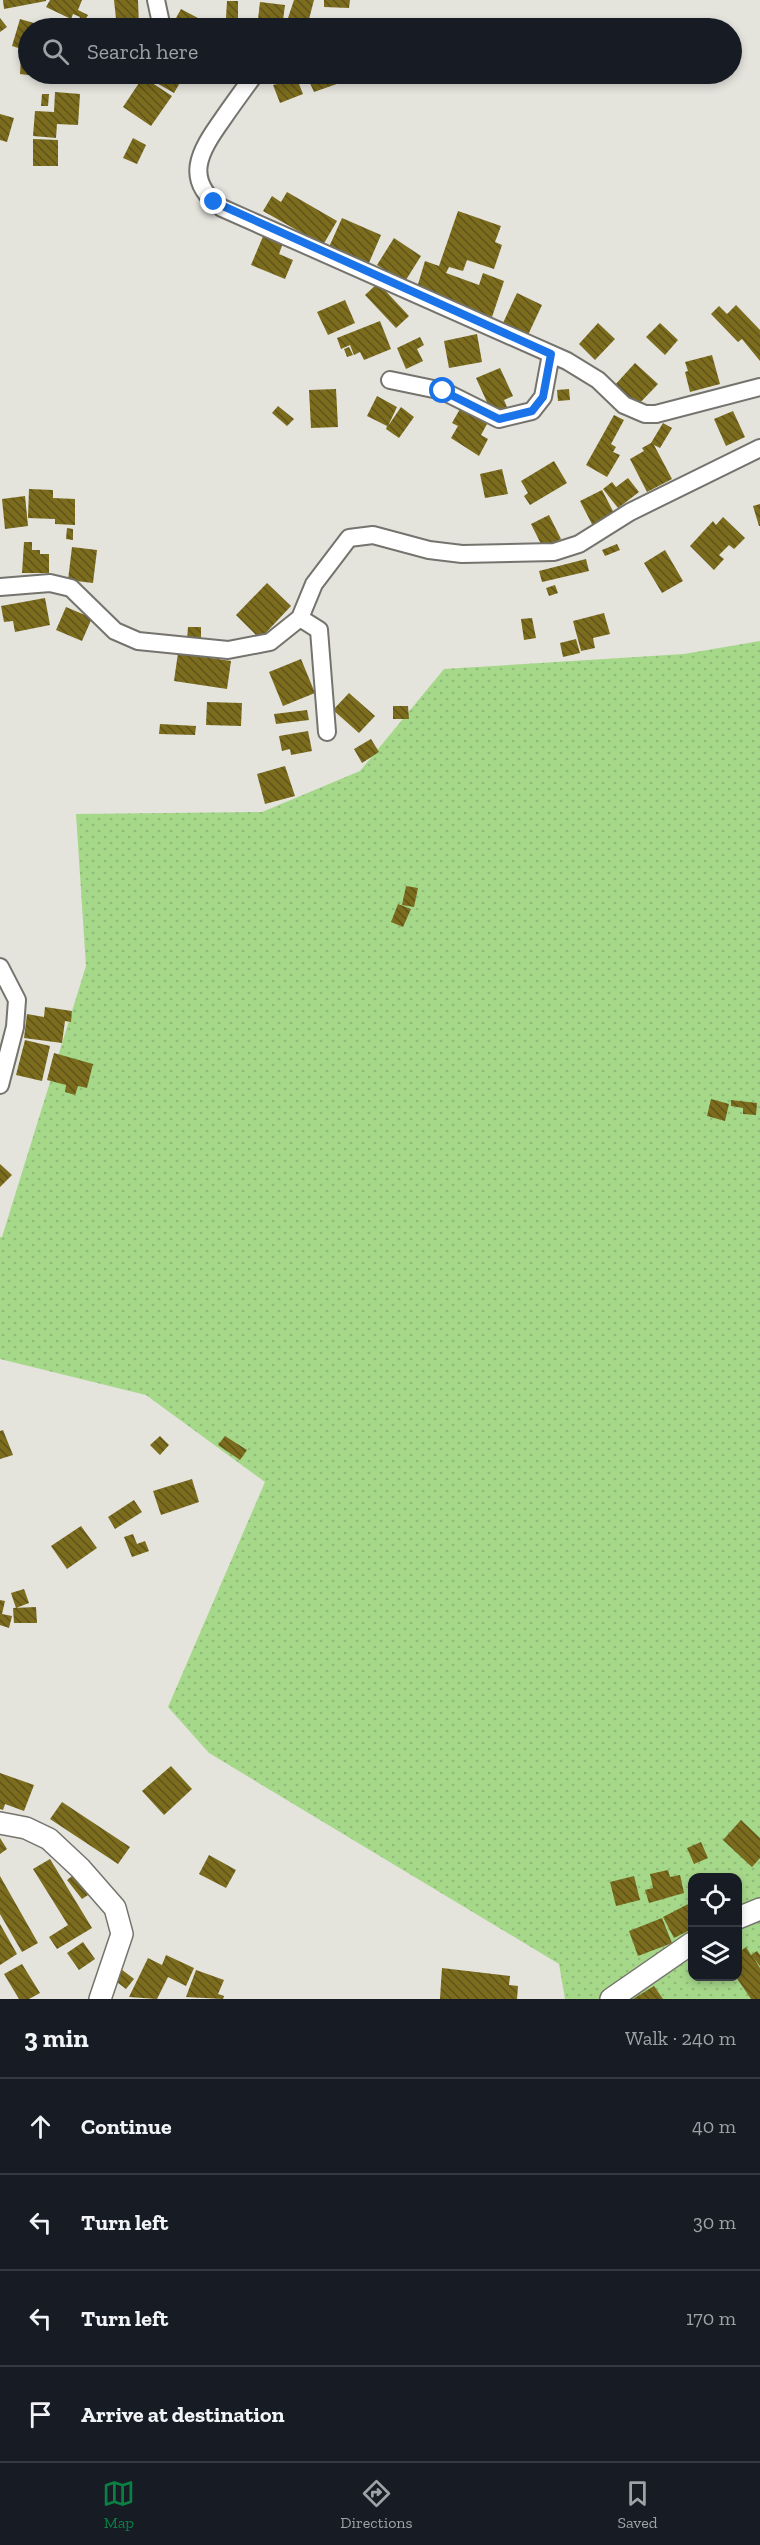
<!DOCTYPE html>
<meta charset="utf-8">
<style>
body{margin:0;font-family:"Zilla Slab",serif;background:#242831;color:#f1f3f6}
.controls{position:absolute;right:18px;bottom:18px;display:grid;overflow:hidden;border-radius:12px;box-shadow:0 3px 9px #0003}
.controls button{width:54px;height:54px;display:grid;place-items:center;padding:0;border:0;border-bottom:2px solid #363941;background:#171b24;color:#f1f3f6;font:30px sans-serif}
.stop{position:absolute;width:18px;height:18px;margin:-14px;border:4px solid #1a73e8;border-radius:50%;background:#fff}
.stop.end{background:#1a73e8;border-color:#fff;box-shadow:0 2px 6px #0008}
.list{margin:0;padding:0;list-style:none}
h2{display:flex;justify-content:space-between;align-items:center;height:78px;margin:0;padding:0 24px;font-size:26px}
h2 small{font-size:20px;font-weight:400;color:#9ea1a6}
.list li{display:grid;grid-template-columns:39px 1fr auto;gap:18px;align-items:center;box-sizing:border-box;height:96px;padding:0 24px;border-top:2px solid #363941}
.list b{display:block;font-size:22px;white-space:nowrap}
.list em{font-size:20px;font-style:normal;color:#9ea1a6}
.icon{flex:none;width:33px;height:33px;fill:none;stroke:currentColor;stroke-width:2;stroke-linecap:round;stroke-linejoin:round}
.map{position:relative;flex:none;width:760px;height:1999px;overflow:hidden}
.search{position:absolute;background:#171b24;box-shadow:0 3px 9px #0003;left:18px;right:18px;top:18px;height:66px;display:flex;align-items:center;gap:15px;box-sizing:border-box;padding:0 21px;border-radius:33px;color:#9ea1a6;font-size:22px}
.sheet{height:462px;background:#171b24}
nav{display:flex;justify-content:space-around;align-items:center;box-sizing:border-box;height:84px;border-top:2px solid #363941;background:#171b24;font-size:16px;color:#9ea1a6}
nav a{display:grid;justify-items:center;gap:3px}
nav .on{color:#0b8043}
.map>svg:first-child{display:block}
</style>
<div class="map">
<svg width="760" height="1999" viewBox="0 0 760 1999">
<defs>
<pattern id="grass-dots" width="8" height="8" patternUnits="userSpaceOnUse" patternTransform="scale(1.5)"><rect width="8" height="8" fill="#a6d88a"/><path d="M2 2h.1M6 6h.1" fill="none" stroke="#8fba77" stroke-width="1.8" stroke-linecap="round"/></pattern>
<pattern id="building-back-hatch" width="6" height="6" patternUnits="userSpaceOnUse" patternTransform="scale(1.5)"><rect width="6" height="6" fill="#7b6c1e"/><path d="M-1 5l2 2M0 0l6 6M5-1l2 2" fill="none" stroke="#60541a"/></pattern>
</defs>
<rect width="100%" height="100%" fill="#e4e3dc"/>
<path fill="url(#grass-dots)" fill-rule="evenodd" d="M760,641v1358h-195l-6,-35 -350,-211 -41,-46 97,-225 -119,-87 -146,-36v-122h2l84,-271 -10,-152 186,-2 98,-41 84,-102 240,-15zM692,1878h46v98h-46z"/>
<path fill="url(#building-back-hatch)" d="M3,0h43v1l-42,8z
M50,0h32l-4,10 10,5 -5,9 -5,-3 2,-4 -7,-3 -2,5 -25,-12z
M114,0h24l1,28h-22z
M294,0h20l-6,23 -20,-5z
M324,0h26l-1,8 -25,-1z
M227,1h11v17h-12z
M260,2l25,3 -3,23h-25z
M181,9l30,16 -2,3 -38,-1z
M0,18l7,9 -7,5z
M20,19l31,9h-23v23l-16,-5z
M21,58l7,1v16l-8,-1z
M148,74h25l9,5 -8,14 -28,-16z
M273,74h22l8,20 -23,9 -7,-18 4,-1z
M296,74h69l-51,18 -6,-13 -8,4z
M143,77l29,19 -21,30 -28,-19z
M55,92l25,2 -2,31 -21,-1 -1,14 -23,-2 2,-25 19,1z
M42,94h7l-1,12h-7z
M0,114l14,4 -7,24 -7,-2z
M133,138l13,7 -9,19 -14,-6z
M33,139l25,1v26h-25z
M287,192l50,29 -14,24 -60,-34 9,-15 9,6z
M458,211l43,15 -6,16 7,3 -8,24 -27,-9 -4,11 -14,-4 -3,6 33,12 4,-12 21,8 -12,36 -76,-26 9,-30 14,5z
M342,218l39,17 -13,30 -39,-18z
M264,234l19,9 -4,11 14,6 -8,19 -34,-14z
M394,238l27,18 -17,27 -27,-18z
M378,283l31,33 -13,12 -31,-33z
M517,293l25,12 -15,32 -25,-12z
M345,300l10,23 -27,12 -11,-23z
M736,305l24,25v31l-18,-22 -4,3 -27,-28 8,-8 8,8z
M380,321l11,28 -27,11 -4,-8 -6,3 -4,-10 -9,4 -4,-11z
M598,323l17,16 -20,21 -16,-16z
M660,323l18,17 -13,15 -19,-18z
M477,334l5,28 -33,6 -5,-27z
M420,337l4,8 -7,4 6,12 -17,8 -9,-21z
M349,347l4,8 -6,2 -3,-8z
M712,355l8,29 -30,8 -5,-20 3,-1 -3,-9z
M635,363l23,21 -22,23 -22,-21z
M500,368l13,28 -9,4 3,7 -15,6 -16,-35z
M336,389l2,38 -27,1 -2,-38z
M569,389l1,11 -12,1 -1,-11z
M377,396l20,11 -9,19 13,-19 13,10 -15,21 -13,-9 1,-3 -20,-10z
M278,406l16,13 -7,7 -15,-13z
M460,409l27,15 -6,11 7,4 -9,17 -28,-18 7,-12 -6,-3z
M733,411l12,26 -19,9 -12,-27z
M614,415l10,5 -13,24 5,3 -3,5 7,3 -13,22 -21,-12z
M663,423l9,5 -12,20 -6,-3 18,34 -25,13 -17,-33 14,-8 -2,-3 9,-5z
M554,461l13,22 -37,22 -6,-9 4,-3 -7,-12z
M502,469l6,25 -23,4 -5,-24z
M628,478l11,14 -21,16 -15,-19 9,-7 4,5z
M29,489l24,1v8l22,1v26l-20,-1v-5l-27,-1z
M602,490l13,25 -22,11 -13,-25z
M25,496l3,30 -23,3 -3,-30z
M760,504v22h-1l-6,-20z
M549,515l12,24 -18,9 -12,-24z
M723,517l22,21 -11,11 -5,-4 -10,10 5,4 -10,11 -24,-24 23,-25 3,4z
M67,528l6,1v11l-7,-1z
M24,542h8v8h8v4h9v19h-27z
M617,544l3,6 -15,6 -3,-6z
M72,547l25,3 -4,33 -25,-3z
M665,550l18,31 -21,12 -18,-30z
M586,559l3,12 -47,11 -3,-11z
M267,583l24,23 -31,33 -24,-24z
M555,585l3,8 -9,3 -3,-8z
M45,598l5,27 -35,7 -2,-11 -9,1 -3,-16z
M66,607l26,11 -10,23 -26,-11z
M604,613l6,21 -17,4 2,10 -14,3 -8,-30z
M532,618l4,20 -12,2 -3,-21z
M188,627h13v13l-14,-1z
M576,639l4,14 -17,4 -3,-14z
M178,653l53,8 -4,28 -53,-8z
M301,659l14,34 -32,13 -14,-34z
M349,693l26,23 -16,17 -26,-23z
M207,702l35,1 -1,23 -35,-1z
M393,706h15l1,13h-16z
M307,710l2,10 -33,4 -2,-10z
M160,724l36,2 -1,9 -36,-1z
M308,731l4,20 -21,4 -1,-6 -8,2 -3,-15z
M371,739l8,13 -17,11 -8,-14z
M285,766l10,30 -30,8 -8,-30z
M406,886l12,2 -4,19 -12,-2z
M398,904l13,5 -8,18 -12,-5z
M45,1007l27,4 -1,11 -6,-1 -3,22 -38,-5 3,-24 17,3z
M25,1040l25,6 -8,35 -26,-6z
M54,1053l39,11 -6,24 -9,-2 -3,9 -10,-3 1,-7 -19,-5z
M711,1099l18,5 -4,17 -18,-5z
M731,1100l26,3 -1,12 -13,-1v-6l-12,-2z
M0,1164l12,11 -12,12z
M3,1430l10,25 -13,4v-28z
M160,1436l9,9 -9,10 -10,-10z
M225,1436l22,14 -7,10 -22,-15z
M192,1479l7,23 -38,13 -8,-24z
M134,1500l8,12 -27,17 -7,-12z
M81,1526l16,22 -30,21 -16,-23z
M133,1534l4,10 8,-3 4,10 -17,6 -8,-20z
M24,1589l5,14 -13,5 -5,-15z
M0,1600l5,1 -3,13 10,2 -3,12 -9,-3z
M36,1607l1,16h-23l-1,-15z
M171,1766l21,23 -28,26 -22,-24z
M0,1773l34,12 -10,26 -19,-7 -2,6 -3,-1z
M62,1802l68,45 -12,17 -68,-45z
M741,1820l19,18v20l-8,9 -29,-27z
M0,1838l7,11 -7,5z
M701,1842l7,16 -14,6 -7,-16z
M209,1855l27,15 -10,18 -27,-14z
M50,1859l42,69 -35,21 -8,-12 19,-12 -35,-56z
M668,1870l2,7 10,-2 4,18 -35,10 -4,-13 8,-2 -3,-14z
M76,1873l15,20 -9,6 -15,-19z
M0,1876l38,67 -16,9 -22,-38z
M634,1876l6,24 -24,6 -6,-24z
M692,1902v27l-18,9 -11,-21z
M662,1918l10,25 -34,13 -9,-25z
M0,1924l17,30 -17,11z
M83,1942l12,17 -16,11 -12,-17z
M746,1947l5,8 6,-4 3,4v11l-7,-9 7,11v31h-9l-15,-22 2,-24z
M166,1955l28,13 -8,18 -18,-9 -11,22 -28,-2 19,-39 14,7z
M22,1964l18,29 -11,6h-10l-15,-25z
M442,1968l68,8 -1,9 9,1 -1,13h-77z
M121,1969l13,10 -8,10 -13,-10z
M196,1970l28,10 -6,14 6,2 -1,3 -37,-2z
M654,1986l9,13h-30z"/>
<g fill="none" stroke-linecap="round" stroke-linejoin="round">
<defs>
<path id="minor" d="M156,0l6,28
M255,74c-11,15 -22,30 -33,46 -22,31 -40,60 0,88l345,153 31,19 26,25 21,9h11l104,-27
M390,380l53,11 56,28 33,-8 11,-14 8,-43
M0,587l50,-4 21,5 44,43 23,10 90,9 42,-8 30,-24 14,-34 35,-46 24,-3 56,15 33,4 92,-2 25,-8 51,-32 130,-64
M300,618l19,12 8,102
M0,967l17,33 -2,27 -15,58"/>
<path id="tertiary" d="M0,1823l26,5 23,11 31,29 35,40 7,26 -22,65
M738,1918l22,-9
M611,1999l81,-56"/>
</defs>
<use href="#minor" stroke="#74736d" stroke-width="20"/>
<use href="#tertiary" stroke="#74736d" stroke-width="24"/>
<use href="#minor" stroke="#fff" stroke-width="16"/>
<use href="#tertiary" stroke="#fff" stroke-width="21"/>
</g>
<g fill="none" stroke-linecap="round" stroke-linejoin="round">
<path stroke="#1a73e8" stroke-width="8" d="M214,202l337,152 -8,43 -11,14 -33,8 -56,-28"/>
</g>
</svg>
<div class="controls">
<button><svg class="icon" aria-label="locate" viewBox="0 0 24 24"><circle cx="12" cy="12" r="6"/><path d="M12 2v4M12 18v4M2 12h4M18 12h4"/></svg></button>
<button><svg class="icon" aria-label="layers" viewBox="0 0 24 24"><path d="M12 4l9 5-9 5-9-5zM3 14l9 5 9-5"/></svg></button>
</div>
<div class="stop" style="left:443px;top:391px"></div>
<div class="stop end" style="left:214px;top:202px"></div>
<div class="search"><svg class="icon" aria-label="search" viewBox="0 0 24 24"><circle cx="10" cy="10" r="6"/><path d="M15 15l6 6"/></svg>Search here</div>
</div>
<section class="sheet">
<h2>3 min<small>Walk · 240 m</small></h2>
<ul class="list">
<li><svg class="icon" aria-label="ahead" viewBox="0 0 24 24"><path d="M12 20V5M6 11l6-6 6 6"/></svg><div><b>Continue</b></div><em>40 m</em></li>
<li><svg class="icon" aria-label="left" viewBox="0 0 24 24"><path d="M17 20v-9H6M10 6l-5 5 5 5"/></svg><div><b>Turn left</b></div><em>30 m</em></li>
<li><svg class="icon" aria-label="left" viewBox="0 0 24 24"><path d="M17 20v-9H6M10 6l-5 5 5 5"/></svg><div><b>Turn left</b></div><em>170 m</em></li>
<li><svg class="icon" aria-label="arrive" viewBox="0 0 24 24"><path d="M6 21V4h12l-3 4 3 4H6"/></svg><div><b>Arrive at destination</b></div></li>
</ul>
</section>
<nav>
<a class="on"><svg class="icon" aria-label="map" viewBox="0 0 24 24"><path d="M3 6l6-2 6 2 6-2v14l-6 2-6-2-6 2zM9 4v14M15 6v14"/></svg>Map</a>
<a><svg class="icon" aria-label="directions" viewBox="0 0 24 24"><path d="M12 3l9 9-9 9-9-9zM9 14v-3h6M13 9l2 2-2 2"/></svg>Directions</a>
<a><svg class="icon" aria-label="saved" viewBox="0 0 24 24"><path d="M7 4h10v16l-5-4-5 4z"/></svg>Saved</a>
</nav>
